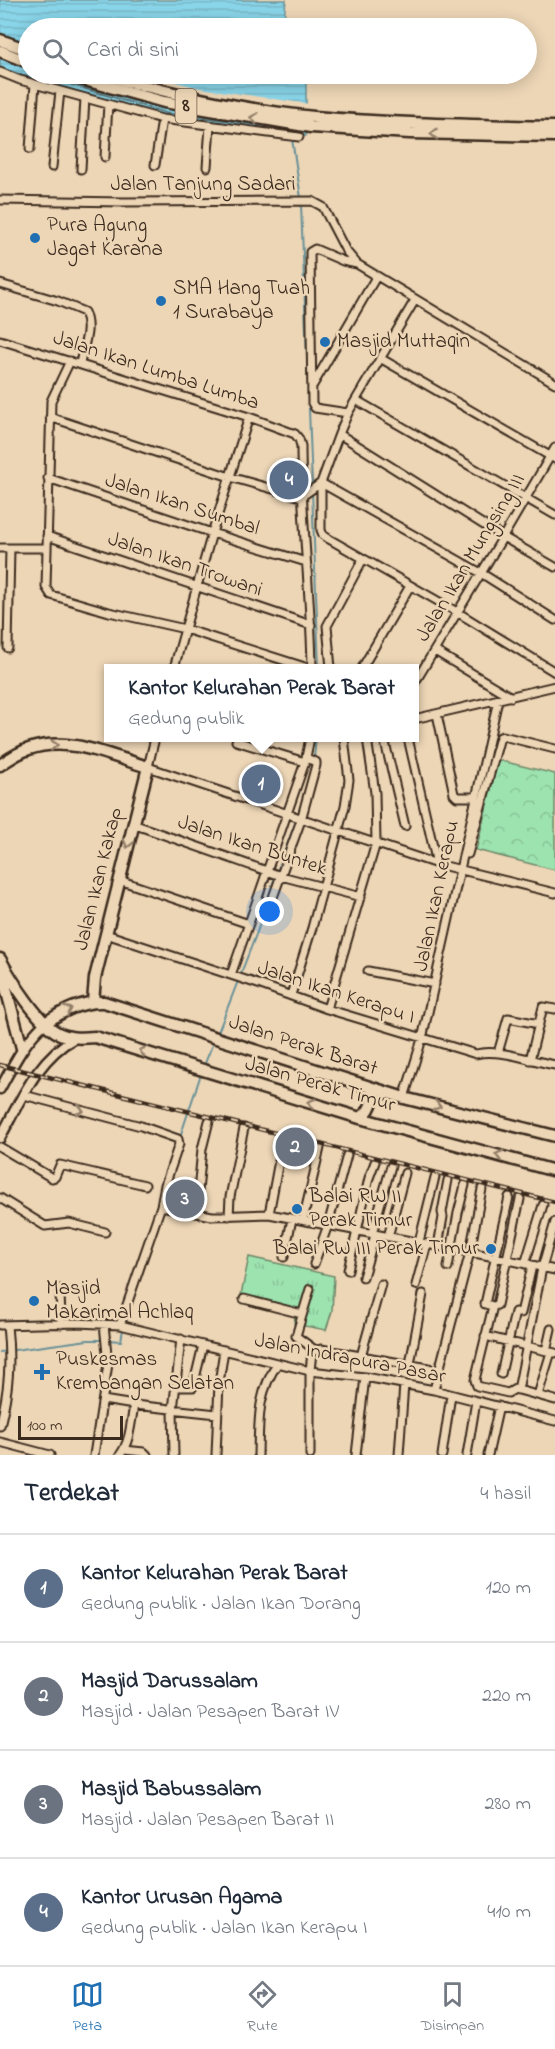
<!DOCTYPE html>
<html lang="id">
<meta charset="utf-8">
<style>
body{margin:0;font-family:"Indie Flower",sans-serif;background:#f2f2f3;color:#1f2937}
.scale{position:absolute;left:18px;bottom:15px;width:105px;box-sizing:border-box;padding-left:6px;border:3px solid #3b2a1e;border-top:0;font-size:16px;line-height:21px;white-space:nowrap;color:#3b2a1e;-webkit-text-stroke:4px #edd6b6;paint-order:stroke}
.you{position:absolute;left:270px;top:912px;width:21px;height:21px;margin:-15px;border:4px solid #fff;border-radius:50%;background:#1a73e8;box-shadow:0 0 0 9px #1a73e833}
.badge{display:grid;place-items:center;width:39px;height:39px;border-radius:50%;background:#1f6fb2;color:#fff;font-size:20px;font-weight:700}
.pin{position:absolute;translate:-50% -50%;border:3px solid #fff;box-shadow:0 2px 6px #0006}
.popup{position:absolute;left:104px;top:664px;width:315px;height:78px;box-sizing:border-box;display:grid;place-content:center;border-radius:0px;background:#fff;filter:drop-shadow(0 2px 4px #0005);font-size:20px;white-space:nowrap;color:#747a83}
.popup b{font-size:22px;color:#1f2937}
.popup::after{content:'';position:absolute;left:50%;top:100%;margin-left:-12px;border:12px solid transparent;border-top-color:#fff}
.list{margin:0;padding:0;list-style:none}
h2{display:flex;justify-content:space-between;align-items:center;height:78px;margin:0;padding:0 24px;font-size:26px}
h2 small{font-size:20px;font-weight:400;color:#747a83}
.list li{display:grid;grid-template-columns:39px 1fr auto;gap:18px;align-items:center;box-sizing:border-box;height:108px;padding:0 24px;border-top:2px solid #e0e1e3}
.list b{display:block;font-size:22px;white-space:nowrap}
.list p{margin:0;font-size:20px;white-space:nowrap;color:#747a83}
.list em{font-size:20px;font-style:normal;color:#747a83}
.icon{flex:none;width:33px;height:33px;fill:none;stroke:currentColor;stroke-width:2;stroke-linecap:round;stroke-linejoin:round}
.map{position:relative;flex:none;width:555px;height:1455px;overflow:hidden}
.search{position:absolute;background:#fff;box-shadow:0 3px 15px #0003;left:18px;right:18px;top:18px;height:66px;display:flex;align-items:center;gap:15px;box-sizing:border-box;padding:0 21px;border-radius:33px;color:#747a83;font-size:22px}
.sheet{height:510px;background:#fff}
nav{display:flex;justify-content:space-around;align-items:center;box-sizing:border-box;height:84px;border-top:2px solid #e0e1e3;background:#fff;font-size:16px;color:#747a83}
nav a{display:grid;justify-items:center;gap:3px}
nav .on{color:#1f6fb2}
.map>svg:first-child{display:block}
</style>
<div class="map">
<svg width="555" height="1455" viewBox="0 0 555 1455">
<defs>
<pattern id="grass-tufts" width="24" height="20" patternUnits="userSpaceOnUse" patternTransform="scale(1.5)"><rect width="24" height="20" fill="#9de3b0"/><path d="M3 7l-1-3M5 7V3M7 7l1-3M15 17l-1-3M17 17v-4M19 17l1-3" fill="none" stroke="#88c397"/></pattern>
<pattern id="park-crowns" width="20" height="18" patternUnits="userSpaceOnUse" patternTransform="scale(1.5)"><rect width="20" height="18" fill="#9de3b0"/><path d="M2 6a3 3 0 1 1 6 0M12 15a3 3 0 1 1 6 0" fill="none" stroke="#88c397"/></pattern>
<pattern id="water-rules" width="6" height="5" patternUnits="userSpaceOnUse" patternTransform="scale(1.5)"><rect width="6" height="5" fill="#89d5e9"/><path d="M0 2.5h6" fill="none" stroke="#77b7c7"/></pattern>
</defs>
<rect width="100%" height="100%" fill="#edd6b6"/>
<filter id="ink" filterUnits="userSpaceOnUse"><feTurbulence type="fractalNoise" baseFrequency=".0167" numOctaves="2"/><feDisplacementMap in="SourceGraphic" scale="12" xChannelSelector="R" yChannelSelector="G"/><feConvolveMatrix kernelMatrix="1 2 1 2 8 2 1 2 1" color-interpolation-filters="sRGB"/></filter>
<g filter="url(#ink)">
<path fill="url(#grass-tufts)" stroke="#6c8667" stroke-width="1.5" d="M249,1257l85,19 -2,35 -6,19 -32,-6 2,-12 -55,-17z"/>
<path fill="url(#park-crowns)" stroke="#6c8667" stroke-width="1.5" d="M498,760l57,14v96l-79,-20z"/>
<path fill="url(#water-rules)" stroke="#6a9198" stroke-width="1.5" d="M0,0h286l-3,28h-255v46h278v62l-141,-17 -165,-51z"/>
<path fill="#edd6b6" d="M50,74h93l57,14 109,16 -3,25 -111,-16 -48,-12z"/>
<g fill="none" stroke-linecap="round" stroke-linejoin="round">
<path stroke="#5a6e6f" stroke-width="1.5" d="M35,74l131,39 82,10"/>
<path stroke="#6a9198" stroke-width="2" d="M292,139l9,59
M301,204l11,282
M312,491l7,177
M314,758l2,-20
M217,1035l40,-103 19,-58 24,-64
M204,1066l10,-26
M180,1137l21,-63
M108,1340l13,1 2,-12
M0,1352l88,-12h15"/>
<defs>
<path id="minor" d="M0,72l20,8 142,39 137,18
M30,149l5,-65
M105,157l3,-53
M155,165l7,-46
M52,167l8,-76
M207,167l3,-41
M81,169l4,-71
M0,200l123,2 189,-1 11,6 23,44 11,13 198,119
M0,284l58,17 26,11c8,18 -1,33 -4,52
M415,300l-67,113 -9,21 -18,49v47l2,5 6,4 128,73 98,60
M0,340l249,77 46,17 4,5 2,7c0,74 10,148 11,222
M380,358l175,101
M70,361l-19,40 -5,186 5,8 58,17 76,17 123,39
M313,385l63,-108
M356,400l199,115
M348,413l-33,-5 -3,-5 -2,-151 5,-3 28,12 14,3
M50,417l180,60 64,18 7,2 20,-14 160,90 74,47
M339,434l164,103 52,30
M48,478l164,55 94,29
M47,536l264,89
M0,548h47
M8,648l2,-100
M435,651l76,46
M174,668l38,-135 37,-116
M331,668l-4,-42 36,-67
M362,668l48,-82
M414,684l89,-147 52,-89
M437,714l17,80 3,3h18
M414,719l141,-33
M155,738l-7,29 289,97 118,29
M384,738l21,88
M408,738l29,126
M236,741l69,21
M133,824l148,52 80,21
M468,854l32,-117 3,-1 52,13
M119,880l130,44
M268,911l33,-91 15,-55v-3l-10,-4
M106,934l155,51 66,24 149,45c22,-6 56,7 79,11
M368,971l67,13
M231,975l74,-213 5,-24
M291,995l21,-67 33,-122 4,-26 -5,-42
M327,1009l49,-166 -1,-50 -8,-55
M498,1053l10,-35 31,6
M530,1060l13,-53 12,2
M24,1095l117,31 37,13 1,5 -14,41 -4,21 -41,119
M404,1098l18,-59 76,-339
M0,1147l52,31 3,-1 5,-12 85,20
M0,1198l45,28 24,-3 36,9
M520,1199l-23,106 -4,1 -18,74 2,6 31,7 7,-4 40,11
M161,1206l51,10 57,-2 226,43 60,13
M196,1213l6,-64 7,-28
M269,1214l14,-75
M229,1216l1,-19 14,-69
M303,1220l17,-72
M372,1234l19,-68
M388,1237l17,-64
M419,1242l16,-65
M438,1246l5,-29 -1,-5 6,-32
M284,1257l8,-38
M314,1264l14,-39 19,-70
M525,1264l18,-59
M448,1267l10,-54 7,-28
M348,1270l21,-92 6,-16
M363,1277l12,-42
M416,1285l11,-41
M60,1289l1,35
M310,1289l-14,47 19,14
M244,1299l58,15
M493,1306l-8,-2 24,-107
M0,1325l78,-2 42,2 190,46 55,6 69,13 121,31
M485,1336l70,17
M546,1351l5,-22
M361,1356l20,-72
M410,1364l13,-70
M501,1374l14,-62 6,1 11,-47
M177,1387h16l10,-42
M434,1390l36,-138 12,-63
M518,1390l24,-122 13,-46
M538,1395l13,-43
M103,1400l31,5 83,9
M0,1426c9,-37 11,-63 7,-101
M0,1442l50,13
M124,1450l20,2 3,3
M94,1455l14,-91 -4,-40
M120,1455c10,-13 11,-33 14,-50
M174,1455l-1,-45 8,-71
M216,1455l3,-72 5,-33
M258,1455c1,-35 -1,-62 20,-92
M310,1455v-84l2,-19 9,-3 108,19
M356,1455l9,-78
M399,1455l5,-71
M442,1455l9,-60
M467,1455l9,-54
M488,1455l11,-49"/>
<path id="major" d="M0,1089c13,-24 24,-47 45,-66
M0,1138c20,-36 37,-80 75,-100"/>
<path id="highway" d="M0,40l28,10
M0,51l28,11
M63,74l101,28 147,25 99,6 145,3
M100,74c68,19 143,36 214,43 80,7 161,8 241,10
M0,765c9,-6 19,-13 29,-16 39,-14 81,7 119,18l-53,211 -2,24
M0,959c11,20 38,64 58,74 12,6 25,5 37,4l265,81 195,53
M3,964l1,17 18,67
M45,1023c18,-12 37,-22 59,-21l300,96 151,38
M360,1118c11,-7 13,-16 13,-29"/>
</defs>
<use href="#minor" stroke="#3b2a1e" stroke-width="11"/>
<use href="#major" stroke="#3b2a1e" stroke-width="13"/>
<use href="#highway" stroke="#3b2a1e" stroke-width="15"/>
<use href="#minor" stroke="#edd6b6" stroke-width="7"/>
<use href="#major" stroke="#edd6b6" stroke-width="8"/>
<use href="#highway" stroke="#edd6b6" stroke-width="10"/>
<defs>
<path id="rail" d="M0,1065l555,137"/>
</defs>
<use href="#rail" stroke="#3b2a1e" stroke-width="4.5"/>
<use href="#rail" stroke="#edd6b6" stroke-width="2" stroke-dasharray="7" stroke-linecap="butt"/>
</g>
<defs><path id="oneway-chevron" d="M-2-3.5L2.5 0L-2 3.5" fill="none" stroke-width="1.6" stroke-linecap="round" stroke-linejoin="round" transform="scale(1.5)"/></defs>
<g stroke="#94806a">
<use href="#oneway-chevron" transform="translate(254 118) rotate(-171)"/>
<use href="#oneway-chevron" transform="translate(434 134) rotate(-179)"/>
<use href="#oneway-chevron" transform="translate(54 745) rotate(-3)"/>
<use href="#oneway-chevron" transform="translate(128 844) rotate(104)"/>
<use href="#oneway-chevron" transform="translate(68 1010) rotate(-24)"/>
<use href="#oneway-chevron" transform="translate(143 1051) rotate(-162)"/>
<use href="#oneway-chevron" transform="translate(311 1103) rotate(-163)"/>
<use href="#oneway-chevron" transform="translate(437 1106) rotate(14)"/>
<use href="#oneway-chevron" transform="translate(80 1110) rotate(14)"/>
<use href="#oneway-chevron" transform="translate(499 1155) rotate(-165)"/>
</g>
</g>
<g fill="#1f6fb2" stroke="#edd6b6" stroke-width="2">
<circle cx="35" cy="238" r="6"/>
<circle cx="161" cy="301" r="6"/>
<circle cx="325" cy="342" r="6"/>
<circle cx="297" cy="1209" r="6"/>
<circle cx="491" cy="1249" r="6"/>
<circle cx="34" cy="1301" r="6"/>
<path d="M39 1363h6v6h6v6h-6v6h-6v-6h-6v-6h6z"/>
</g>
<g text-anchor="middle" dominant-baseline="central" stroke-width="5" stroke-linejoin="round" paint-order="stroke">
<rect fill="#edd6b6" stroke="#705e4c" stroke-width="1.5" x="175.5" y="89" width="21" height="34" rx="4.5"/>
<g font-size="20" font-weight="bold" fill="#3b2a1e">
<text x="186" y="106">8</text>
</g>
<g font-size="21" fill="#3b2a1e" stroke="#edd6b6">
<text x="203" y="185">Jalan Tanjung Sadari</text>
<text transform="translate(156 371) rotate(18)">Jalan Ikan Lumba Lumba</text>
<text transform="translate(182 505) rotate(18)">Jalan Ikan Sumbal</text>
<text transform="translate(471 558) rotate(-59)">Jalan Ikan Mungsing III</text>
<text transform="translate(185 565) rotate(19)">Jalan Ikan Trowani</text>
<text transform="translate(252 846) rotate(18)">Jalan Ikan Buntek</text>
<text transform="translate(99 879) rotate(-76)">Jalan Ikan Kakap</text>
<text transform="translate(437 896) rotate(-78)">Jalan Ikan Kerapu</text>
<text transform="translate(336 993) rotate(18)">Jalan Ikan Kerapu I</text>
<text transform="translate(303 1046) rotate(18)">Jalan Perak Barat</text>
<text transform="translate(320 1085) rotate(16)">Jalan Perak Timur</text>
<text transform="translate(350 1359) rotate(11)">Jalan Indrapura Pasar</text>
</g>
<g font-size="21" fill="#3b2a1e" stroke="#edd6b6" text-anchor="start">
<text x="47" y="226">Pura Agung<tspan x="47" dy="24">Jagat Karana</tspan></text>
<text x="173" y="289">SMA Hang Tuah<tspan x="173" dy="24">1 Surabaya</tspan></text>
<text x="337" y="342">Masjid Muttaqin</text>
<text x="309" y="1197">Balai RW II<tspan x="309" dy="24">Perak Timur</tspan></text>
<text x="479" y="1249" text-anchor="end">Balai RW III Perak Timur</text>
<text x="46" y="1289">Masjid<tspan x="46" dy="24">Makarimal Achlaq</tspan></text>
<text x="56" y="1360">Puskesmas<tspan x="56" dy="24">Krembangan Selatan</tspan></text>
</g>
</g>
</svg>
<div class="scale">100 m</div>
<div class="you"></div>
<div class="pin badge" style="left:261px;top:784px;background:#5c6f8a">1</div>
<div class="popup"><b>Kantor Kelurahan Perak Barat</b>Gedung publik</div>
<div class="pin badge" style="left:295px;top:1147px;background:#6b7280">2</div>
<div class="pin badge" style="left:185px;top:1199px;background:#6b7280">3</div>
<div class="pin badge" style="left:289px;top:480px;background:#5c6f8a">4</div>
<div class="search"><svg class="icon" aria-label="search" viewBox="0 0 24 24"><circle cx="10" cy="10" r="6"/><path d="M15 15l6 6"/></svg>Cari di sini</div>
</div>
<section class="sheet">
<h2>Terdekat<small>4 hasil</small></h2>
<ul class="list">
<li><span class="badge" style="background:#5c6f8a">1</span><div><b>Kantor Kelurahan Perak Barat</b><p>Gedung publik · Jalan Ikan Dorang</p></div><em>120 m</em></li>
<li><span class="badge" style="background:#6b7280">2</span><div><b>Masjid Darussalam</b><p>Masjid · Jalan Pesapen Barat IV</p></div><em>220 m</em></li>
<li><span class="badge" style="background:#6b7280">3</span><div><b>Masjid Babussalam</b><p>Masjid · Jalan Pesapen Barat II</p></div><em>280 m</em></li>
<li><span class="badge" style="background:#5c6f8a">4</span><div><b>Kantor Urusan Agama</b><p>Gedung publik · Jalan Ikan Kerapu I</p></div><em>410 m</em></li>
</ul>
</section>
<nav>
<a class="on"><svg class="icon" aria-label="map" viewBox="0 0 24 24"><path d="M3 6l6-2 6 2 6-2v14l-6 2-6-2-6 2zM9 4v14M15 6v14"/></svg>Peta</a>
<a><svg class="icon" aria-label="directions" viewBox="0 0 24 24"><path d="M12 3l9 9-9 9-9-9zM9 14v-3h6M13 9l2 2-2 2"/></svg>Rute</a>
<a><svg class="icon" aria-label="saved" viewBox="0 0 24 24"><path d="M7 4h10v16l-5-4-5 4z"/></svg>Disimpan</a>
</nav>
